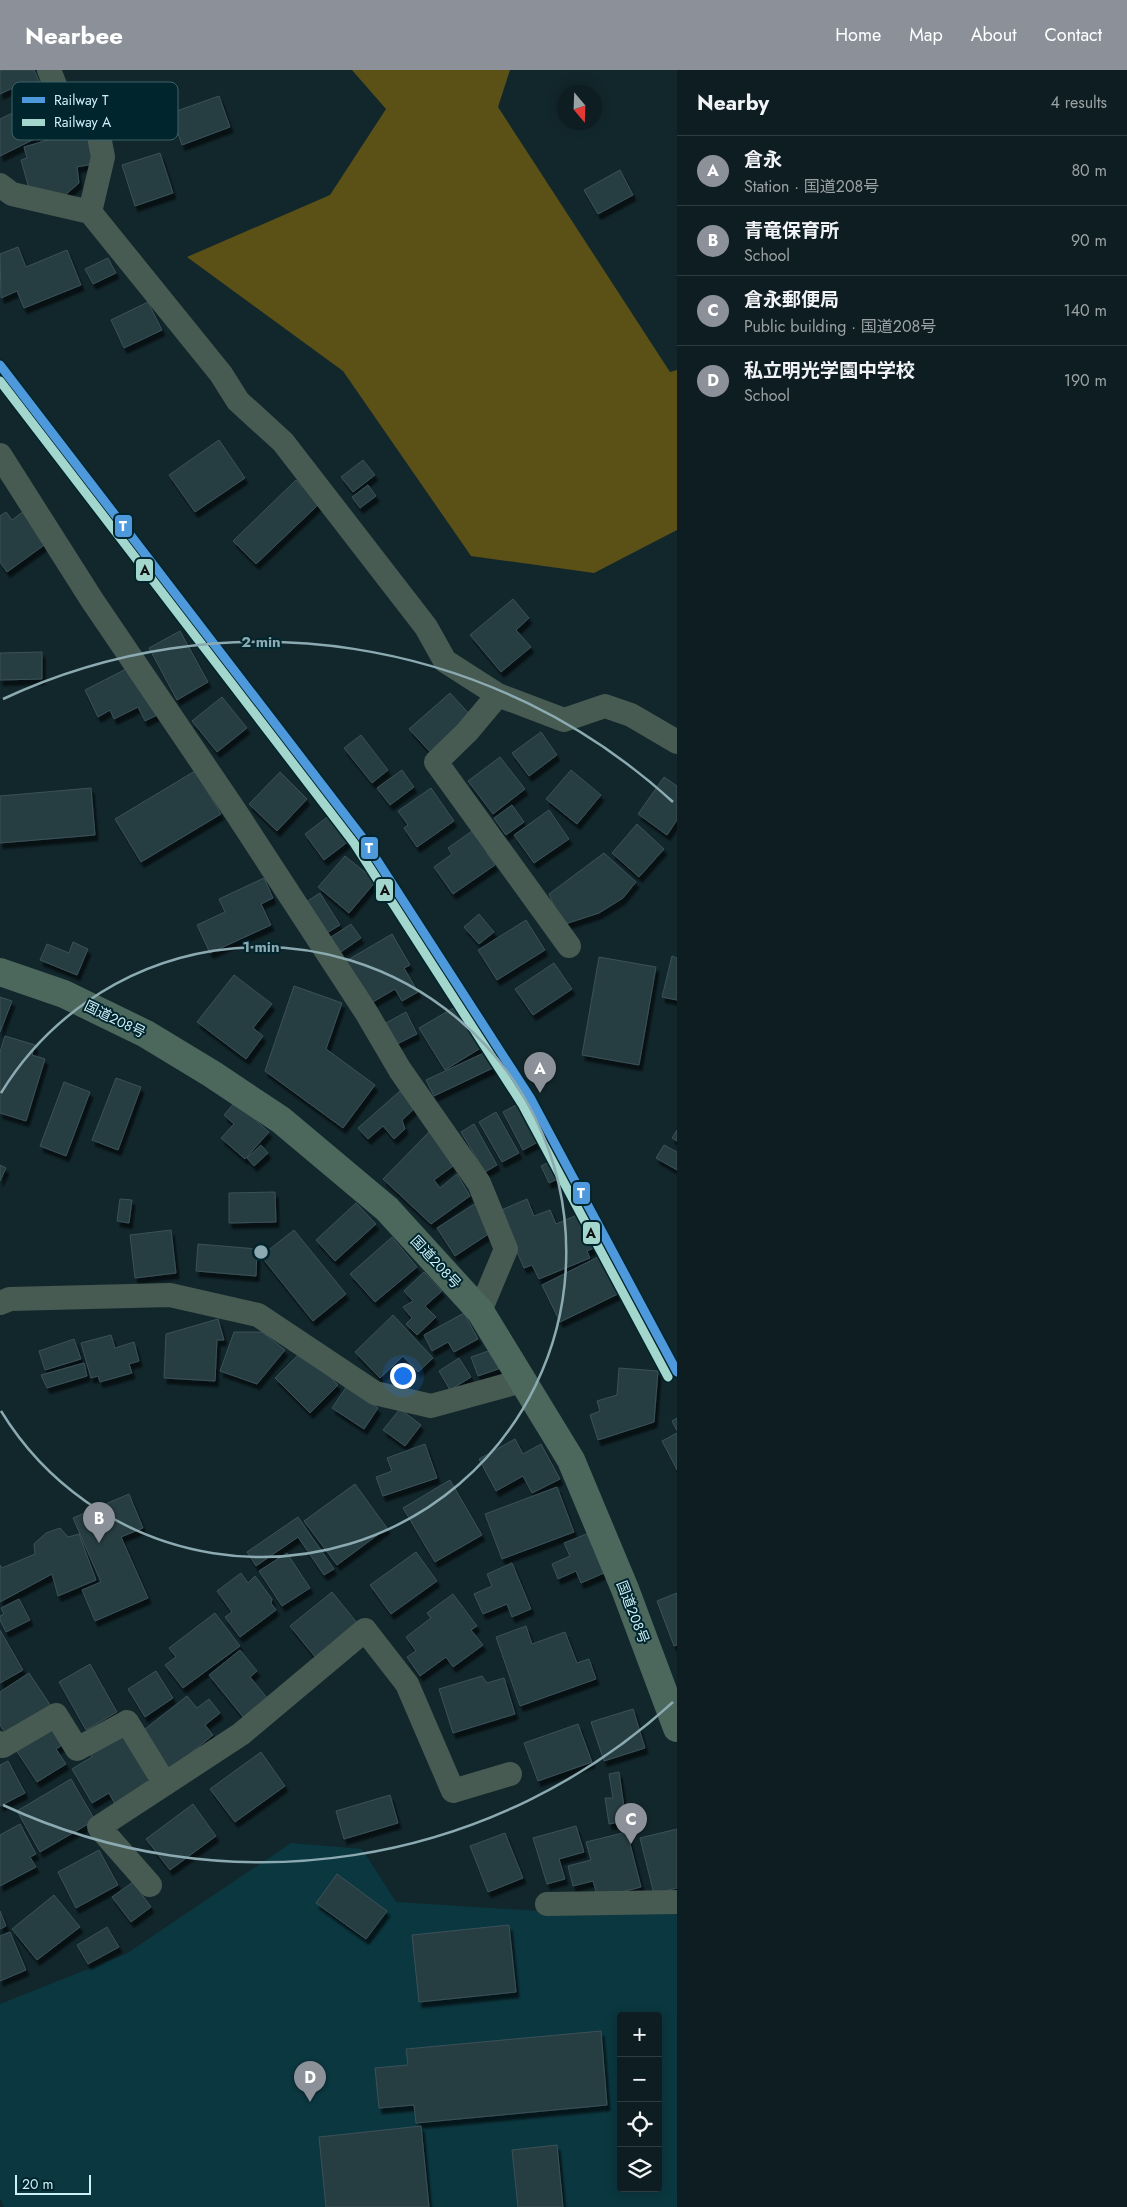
<!DOCTYPE html>
<meta charset="utf-8">
<style>
body{margin:0;font-family:Jost,"Noto Sans JP",sans-serif;background:#17262a;color:#f1f3f6}
.controls{position:absolute;right:15px;bottom:15px;display:grid;overflow:hidden;border-radius:5px;box-shadow:0 2px 12px #0003}
.controls button{width:45px;height:45px;display:grid;place-items:center;padding:0;border:0;border-bottom:1px solid #2e3b3f;background:#0e1d21;color:#f1f3f6;font:25px sans-serif}
.compass{position:absolute;left:557px;top:15px;width:45px;height:45px;border-radius:50%;background:#0e1d21;box-shadow:0 2px 12px #0003;rotate:161deg}
.scale{position:absolute;left:15px;bottom:12px;width:76px;box-sizing:border-box;padding-left:5px;border:2px solid #cef0f9;border-top:0;font-size:14px;line-height:18px;white-space:nowrap;color:#cef0f9;-webkit-text-stroke:4px #00252d;paint-order:stroke}
.you{position:absolute;left:402px;top:1305px;width:18px;height:18px;margin:-12px;border:4px solid #fff;border-radius:50%;background:#1a73e8;box-shadow:0 0 0 8px #1a73e833}
.badge{display:grid;place-items:center;width:32px;height:32px;border-radius:50%;background:#8c9099;color:#fff;font-size:16px;font-weight:700}
.pin{position:absolute;translate:-50% -41px;filter:drop-shadow(0 1px 2px #0008)}
.pin::after{content:'';position:absolute;top:26px;width:18px;height:15px;background:inherit;clip-path:polygon(0 0,100% 0,50% 100%)}
.list{margin:0;padding:0;list-style:none}
h2{display:flex;justify-content:space-between;align-items:center;height:65px;margin:0;padding:0 20px;font-size:21px}
h2 small{font-size:16px;font-weight:400;color:#9ba2a5}
.list li{display:grid;grid-template-columns:32px 1fr auto;gap:15px;align-items:center;box-sizing:border-box;height:70px;padding:0 20px;border-top:1px solid #2e3b3f}
.list b{display:block;font-size:19px;white-space:nowrap}
.list p{margin:0;font-size:16px;white-space:nowrap;color:#9ba2a5}
.list em{font-size:16px;font-style:normal;color:#9ba2a5}
.icon{flex:none;width:28px;height:28px;fill:none;stroke:currentColor;stroke-width:2;stroke-linecap:round;stroke-linejoin:round}
.map{position:relative;flex:none;width:677px;height:2137px;overflow:hidden}
header{display:flex;align-items:center;gap:30px;box-sizing:border-box;height:70px;padding:0 25px;background:#8c9099;color:#fff}
header strong{font-size:24px}
nav{display:flex;gap:28px;margin-inline-start:auto;font-size:18px}
main{display:flex}
aside{flex:1;background:#0e1d21}
.map>svg:first-child{display:block}
</style>
<header>
<strong>Nearbee</strong>
<nav><a>Home</a><a>Map</a><a>About</a><a>Contact</a></nav>
</header>
<main>
<div class="map">
<svg width="677" height="2137" viewBox="0 0 677 2137">
<defs>
<filter id="shadow"><feDropShadow dx="3" dy="5.5" stdDeviation="1" flood-color="#0009"/></filter>
</defs>
<rect width="100%" height="100%" fill="#12272c"/>
<path fill="#0b3740" fill-rule="evenodd" d="M291,1773l71,6 34,53 144,9 137,-2v298h-673l-4,-9v-194l126,-50zM621,1946h37v172h-37z"/>
<path fill="#5b5117" d="M352,0h158l-12,37 172,265 7,-2v160l-83,43 -123,-17 -128,-185 -156,-114 143,-62 56,-86z"/>
<path fill="#283d43" stroke="#3b5157" filter="url(#shadow)" d="M0,0h34l7,15 -25,10 -3,-7 -13,6z
M219,26l11,31 -48,18 -11,-32z
M46,27l15,29 -61,30v-37z
M83,60l6,10 4,24 -16,3 2,16 -14,12 -35,-3 -9,-32 6,-2 -3,-11z
M160,83l13,40 -38,13 -13,-41z
M620,100l13,25 -35,19 -14,-24z
M18,177l8,20 41,-17 14,35 -57,23 -7,-17 -16,7 -1,-44z
M108,188l8,15 -23,11 -8,-15z
M148,232l14,28 -38,18 -13,-28z
M219,370l26,38 -50,34 -26,-37z
M363,390l12,15 -22,17 -12,-15z
M296,410l23,24 -63,60 -23,-23z
M368,415l8,11 -16,12 -8,-11z
M24,441l23,32 -40,29 -7,-10v-46l6,-4 6,8z
M513,529l16,19 -13,12 15,17 -30,25 -31,-37z
M180,561l28,51 -31,18 -28,-52z
M42,582v27l-42,1v-27z
M132,596l25,49 -12,6 -7,-14 -24,12 -4,-9 -12,7 -13,-27z
M450,623l23,25 -40,37 -24,-26z
M222,627l25,31 -30,24 -25,-31z
M541,662l16,23 -28,21 -17,-23z
M361,665l27,35 -16,13 -28,-35z
M500,687l25,32 -32,25 -25,-33z
M402,700l12,17 -24,18 -13,-17z
M571,700l30,25 -24,29 -31,-25z
M195,701l26,43 -80,48 -26,-43z
M280,702l27,27 -30,32 -28,-27z
M664,707l13,9v34l-10,15 -29,-21z
M91,718l4,47 -95,8v-47z
M431,718l23,33 -37,26 -13,-19 4,-3 -10,-14z
M512,735l12,17 -18,13 -12,-17z
M549,740l20,29 -35,24 -20,-28z
M335,741l19,26 -30,23 -19,-26z
M637,754l27,25 -25,28 -27,-24z
M479,756l15,21 -7,6 8,12 -42,29 -19,-27 18,-13 -4,-6z
M604,783l32,29 -13,16 -24,15 -37,12 -13,-31z
M345,786l31,25 -27,32 -31,-26z
M264,808l9,20 -12,6 10,21 -61,28 -13,-28 28,-13 -6,-13z
M320,823l20,32 -15,9 -19,-32z
M479,844l15,18 -15,12 -15,-17z
M526,850l19,30 -48,30 -19,-30z
M351,854l10,14 -23,16 -10,-15z
M392,864l18,31 -6,3 14,24 -16,9 -7,-12 -24,14 -25,-42z
M73,872l15,7 -11,26 -37,-15 7,-16 22,9z
M672,886l5,2v42l-15,-3z
M599,887l57,10 -17,98 -57,-10z
M554,893l18,26 -39,26 -18,-26z
M234,905l38,29 -19,24 10,8 -17,23 -49,-37z
M294,916l48,17 -16,46 49,36 -32,43 -78,-57z
M0,927l12,4 -12,31z
M462,933l25,41 -42,26 -26,-42z
M406,942l11,22 -20,10 -11,-21z
M5,966l30,9 -3,10 13,4 -19,62 -26,-8v-61z
M488,981l7,16 -61,29 -8,-16z
M116,1008l25,9 -23,63 -26,-10z
M64,1012l26,10 -24,64 -26,-10z
M400,1021l15,17 -13,12 3,9 -11,10 -11,-13 -15,13 -10,-11z
M235,1032l34,30 -24,27 -24,-21 13,-14 -10,-9z
M520,1033l20,38 -17,9 -20,-38z
M496,1042l23,41 -17,9 -23,-40z
M474,1054l23,41 -12,7 -24,-40z
M677,1060v11l-5,-3z
M430,1061l23,35 -19,14 6,8 17,-14 13,22 -39,28 -48,-45z
M261,1075l7,8 -14,13 -7,-8z
M664,1075l13,7v18l-21,-12z
M558,1088l8,17 -17,8 -8,-17z
M0,1095l6,3 -6,13z
M275,1122l1,30 -47,1v-30z
M120,1129l12,1 -3,23 -12,-2z
M527,1129l7,17 16,-6 6,14 33,-14 14,34 -16,7 3,7 -51,21 -7,-14 -8,3 -25,-57z
M356,1133l20,21 -41,37 -19,-21z
M476,1133l17,28 -38,25 -18,-28z
M171,1160l5,43 -41,5 -5,-43z
M294,1160l52,64 -33,27 -52,-65z
M392,1167l25,30 -42,35 -25,-28z
M198,1174l59,5 -1,27 -60,-5z
M606,1183l18,38 -64,31 -18,-37z
M424,1202l18,19 -17,15 11,11 -19,18 -11,-11 6,-6 -9,-11 10,-6 -9,-10z
M464,1243l14,26 -24,13 -6,-10 -16,9 -8,-16z
M393,1245l40,43 -15,14 -15,-16 -23,22 -25,-26z
M218,1249l6,21h-7l-2,41 -51,-3 2,-44z
M234,1262h28l23,18 -28,34 -37,-13z
M111,1265l4,13 19,-6 5,19 -10,3 3,9 -32,9 -2,-6 -7,2 -10,-35z
M74,1269l7,20 -36,11 -6,-19z
M494,1279l7,19 -23,8 -7,-19z
M303,1280l35,35 -28,28 -35,-35z
M459,1288l12,19 -21,13 -11,-19z
M84,1293l3,13 -40,12 -6,-13z
M619,1298l39,3 -4,51 -56,18 -8,-25 10,-4 -3,-10 20,-6z
M347,1316l31,22 -14,21 -32,-21z
M400,1339l21,16 -16,21 -22,-16z
M677,1348v13l-5,-10z
M677,1363v37l-15,-29z
M515,1369l8,15 18,-10 19,35 -28,14 -9,-17 -27,15 -17,-32z
M425,1374l12,34 -54,18 -7,-19 16,-6 -5,-13z
M450,1410l32,55 -47,27 -32,-54z
M355,1414l32,44 -50,37 -33,-44z
M557,1417l17,45 -72,27 -17,-45z
M129,1424l14,34 -22,9 27,61 -53,23 -13,-31 19,-8 -28,-64z
M298,1447l36,52 -10,6 -26,-38 -42,29 -9,-14z
M60,1458l8,9 11,-3 17,46 -38,16 -6,-22 -52,28v-37l2,3 33,-14 -1,-10 12,-11z
M589,1463l15,40 -23,10 -5,-12 -18,8 -6,-15 18,-8 -6,-13z
M416,1482l21,29 -46,33 -21,-29z
M287,1483l23,35 -28,18 -23,-35z
M512,1493l19,46 -19,8 -5,-13 -24,10 -9,-20 18,-8 -5,-12z
M241,1503l7,10 7,-7 17,23 -1,4 5,7 -36,27 -15,-20 7,-5 -15,-21z
M332,1522l26,32 -42,34 -26,-32z
M677,1523v52l-3,1 -17,-45z
M453,1524l24,32 -6,4 12,15 -30,22 -7,-10 -26,19 -13,-19 9,-6 -10,-14 25,-19 -4,-5z
M19,1529l11,21 -24,12 -6,-12v-4l4,-2 -3,-6z
M215,1543l25,33 -57,42 -18,-23 11,-8 -7,-9z
M526,1556l6,18 33,-12 12,31 12,-4 7,20 -76,27 -24,-69z
M0,1560l23,40 -23,13z
M240,1580l17,21 -7,6 22,27 -24,19 -39,-48z
M90,1594l27,48 -31,18 -27,-48z
M156,1601l17,27 -28,19 -17,-28z
M29,1603l22,33 -45,28 -6,-9v-33z
M482,1606l5,7 17,-5 11,36 -62,19 -14,-44z
M187,1626l10,12 12,-9 11,14 -15,12 8,10 -43,35 -30,-37z
M633,1639l12,39 -41,13 -13,-39z
M578,1654l14,38 -54,19 -14,-38z
M53,1656l11,18 -8,5 10,15 -29,18 -21,-32z
M122,1661l31,51 -38,22 -6,-11 -17,10 -20,-34 20,-12 -4,-6z
M261,1682l24,34 -50,36 -25,-33z
M8,1691l17,32 -25,13v-41z
M619,1702l7,49 -17,3 -4,-26h8l-4,-24z
M71,1709l24,41 -55,32 -23,-41z
M390,1725l8,28 -54,16 -8,-28z
M193,1734l23,32 -46,34 -24,-31z
M20,1754l16,30 -6,3 6,10 -36,19v-51z
M576,1756l8,26 -25,7 6,20 -18,5 -14,-46z
M677,1759v59l-23,6 -14,-56z
M627,1762l14,55 -43,11 -5,-17 -20,5 -5,-20 23,-6 -5,-18z
M505,1763l18,45 -35,14 -18,-46z
M99,1780l19,35 -42,23 -18,-36z
M337,1804l50,37 -21,28 -50,-36z
M133,1812l18,25 -20,15 -19,-25z
M54,1825l26,32 -43,33 -25,-31z
M0,1841l6,15 -6,3z
M509,1855l7,67 -97,10 -7,-67z
M107,1857l12,20 -31,17 -11,-19z
M10,1862l16,38 -26,11v-45z
M601,1961l6,74 -191,18 -2,-18 -35,3 -4,-40 33,-3 -2,-16z
M421,2056l8,81h-103l-7,-70z
M557,2075l6,62h-45l-6,-57z"/>
<g fill="none" stroke-linecap="round" stroke-linejoin="round">
<path stroke="#485b52" stroke-width="24" d="M49,0l12,30 37,31 5,26 -13,55
M0,115l12,9 78,18 131,162 17,27 45,41 143,185 19,34 53,34 66,25 41,-14 26,9 46,27
M0,385l92,145 143,211 131,201 34,58 79,113 27,66 -26,62
M498,625l-31,37 -31,30 133,184
M0,1233l10,-4 160,-4 88,20 117,78 56,13 91,-25
M0,1673l3,3 53,-31 21,34 50,-27 38,62
M150,1815l-51,-58 142,-93 124,-104 42,54 46,107 57,-17
M547,1834l130,-2"/>
<path stroke="#4c685d" stroke-width="28" d="M0,902l64,22 82,40 66,40 69,46 106,89 93,102 91,149 54,129 52,139"/>
<defs>
<path id="rail-1" d="M0,295l362,472 169,262 146,273"/>
<path id="rail-2" d="M0,311l354,462 168,261 146,273"/>
</defs>
<use href="#rail-1" stroke="#00252d" stroke-width="12"/>
<use href="#rail-2" stroke="#00252d" stroke-width="12"/>
<use href="#rail-1" stroke="#4d99db" stroke-width="9"/>
<use href="#rail-2" stroke="#a3d6cc" stroke-width="9"/>
</g>
<g fill="none" stroke="#8caab1" stroke-width="2.5">
<path d="M1 1023A305 305 0 1 1 1 1341"/>
<path d="M673 1632A610 610 0 0 1 3 1735M3 629A610 610 0 0 1 673 732"/>
</g>
<g text-anchor="middle" dominant-baseline="central" stroke-width="4" stroke-linejoin="round" paint-order="stroke">
<g font-size="14" fill="#cef0f9" stroke="#00252d">
<text transform="translate(115 949) rotate(26)">国道208号</text>
<text transform="translate(436 1192) rotate(47)">国道208号</text>
<text transform="translate(633 1542) rotate(69)">国道208号</text>
</g>
</g>
<rect x="12" y="12" width="166" height="58" rx="8" fill="#00252d" stroke="#3e626a" stroke-width="1"/>
<rect x="22" y="27" width="23" height="6" fill="#4d99db"/>
<rect x="22" y="49" width="23" height="7" fill="#a3d6cc"/>
<g font-size="14" fill="#cef0f9">
<text x="54" y="35">Railway T</text>
<text x="54" y="57">Railway A</text>
</g>
<circle cx="261" cy="1182" r="8" fill="#8caab1" stroke="#00252d" stroke-width="2.5"/>
<g font-size="15" text-anchor="middle" font-weight="bold" fill="#8caab1" stroke="#00252d" stroke-width="4" stroke-linejoin="round" paint-order="stroke">
<text x="261" y="577">2 min</text>
<text x="261" y="882">1 min</text>
</g>
<g stroke="#00252d" stroke-width="2">
<rect x="114" y="444" width="19" height="24" rx="5" fill="#4d99db"/>
<rect x="135" y="488" width="19" height="24" rx="5" fill="#a3d6cc"/>
<rect x="360" y="766" width="19" height="24" rx="5" fill="#4d99db"/>
<rect x="375" y="808" width="19" height="24" rx="5" fill="#a3d6cc"/>
<rect x="572" y="1111" width="19" height="24" rx="5" fill="#4d99db"/>
<rect x="582" y="1151" width="19" height="24" rx="5" fill="#a3d6cc"/>
</g>
<g font-size="14" text-anchor="middle" font-weight="bold" fill="#fff">
<text x="123" y="461">T</text>
<text x="369" y="783">T</text>
<text x="581" y="1128">T</text>
</g>
<g font-size="14" text-anchor="middle" font-weight="bold" fill="#111">
<text x="145" y="505">A</text>
<text x="385" y="825">A</text>
<text x="591" y="1168">A</text>
</g>
</svg>
<div class="controls">
<button>+</button>
<button>−</button>
<button><svg class="icon" aria-label="locate" viewBox="0 0 24 24"><circle cx="12" cy="12" r="6"/><path d="M12 2v4M12 18v4M2 12h4M18 12h4"/></svg></button>
<button><svg class="icon" aria-label="layers" viewBox="0 0 24 24"><path d="M12 4l9 5-9 5-9-5zM3 14l9 5 9-5"/></svg></button>
</div>
<svg class="compass" viewBox="-18 -18 36 36"><path d="M0-13l5 13h-10z" fill="#e53935"/><path d="M0 13l5-13h-10z" fill="#9ba2a5"/></svg>
<div class="scale">20 m</div>
<div class="you"></div>
<div class="pin badge" style="left:540px;top:1023px">A</div>
<div class="pin badge" style="left:99px;top:1473px">B</div>
<div class="pin badge" style="left:631px;top:1774px">C</div>
<div class="pin badge" style="left:310px;top:2032px">D</div>
</div>
<aside>
<h2>Nearby<small>4 results</small></h2>
<ul class="list">
<li><span class="badge">A</span><div><b>倉永</b><p>Station · 国道208号</p></div><em>80 m</em></li>
<li><span class="badge">B</span><div><b>青竜保育所</b><p>School</p></div><em>90 m</em></li>
<li><span class="badge">C</span><div><b>倉永郵便局</b><p>Public building · 国道208号</p></div><em>140 m</em></li>
<li><span class="badge">D</span><div><b>私立明光学園中学校</b><p>School</p></div><em>190 m</em></li>
</ul>
</aside>
</main>
